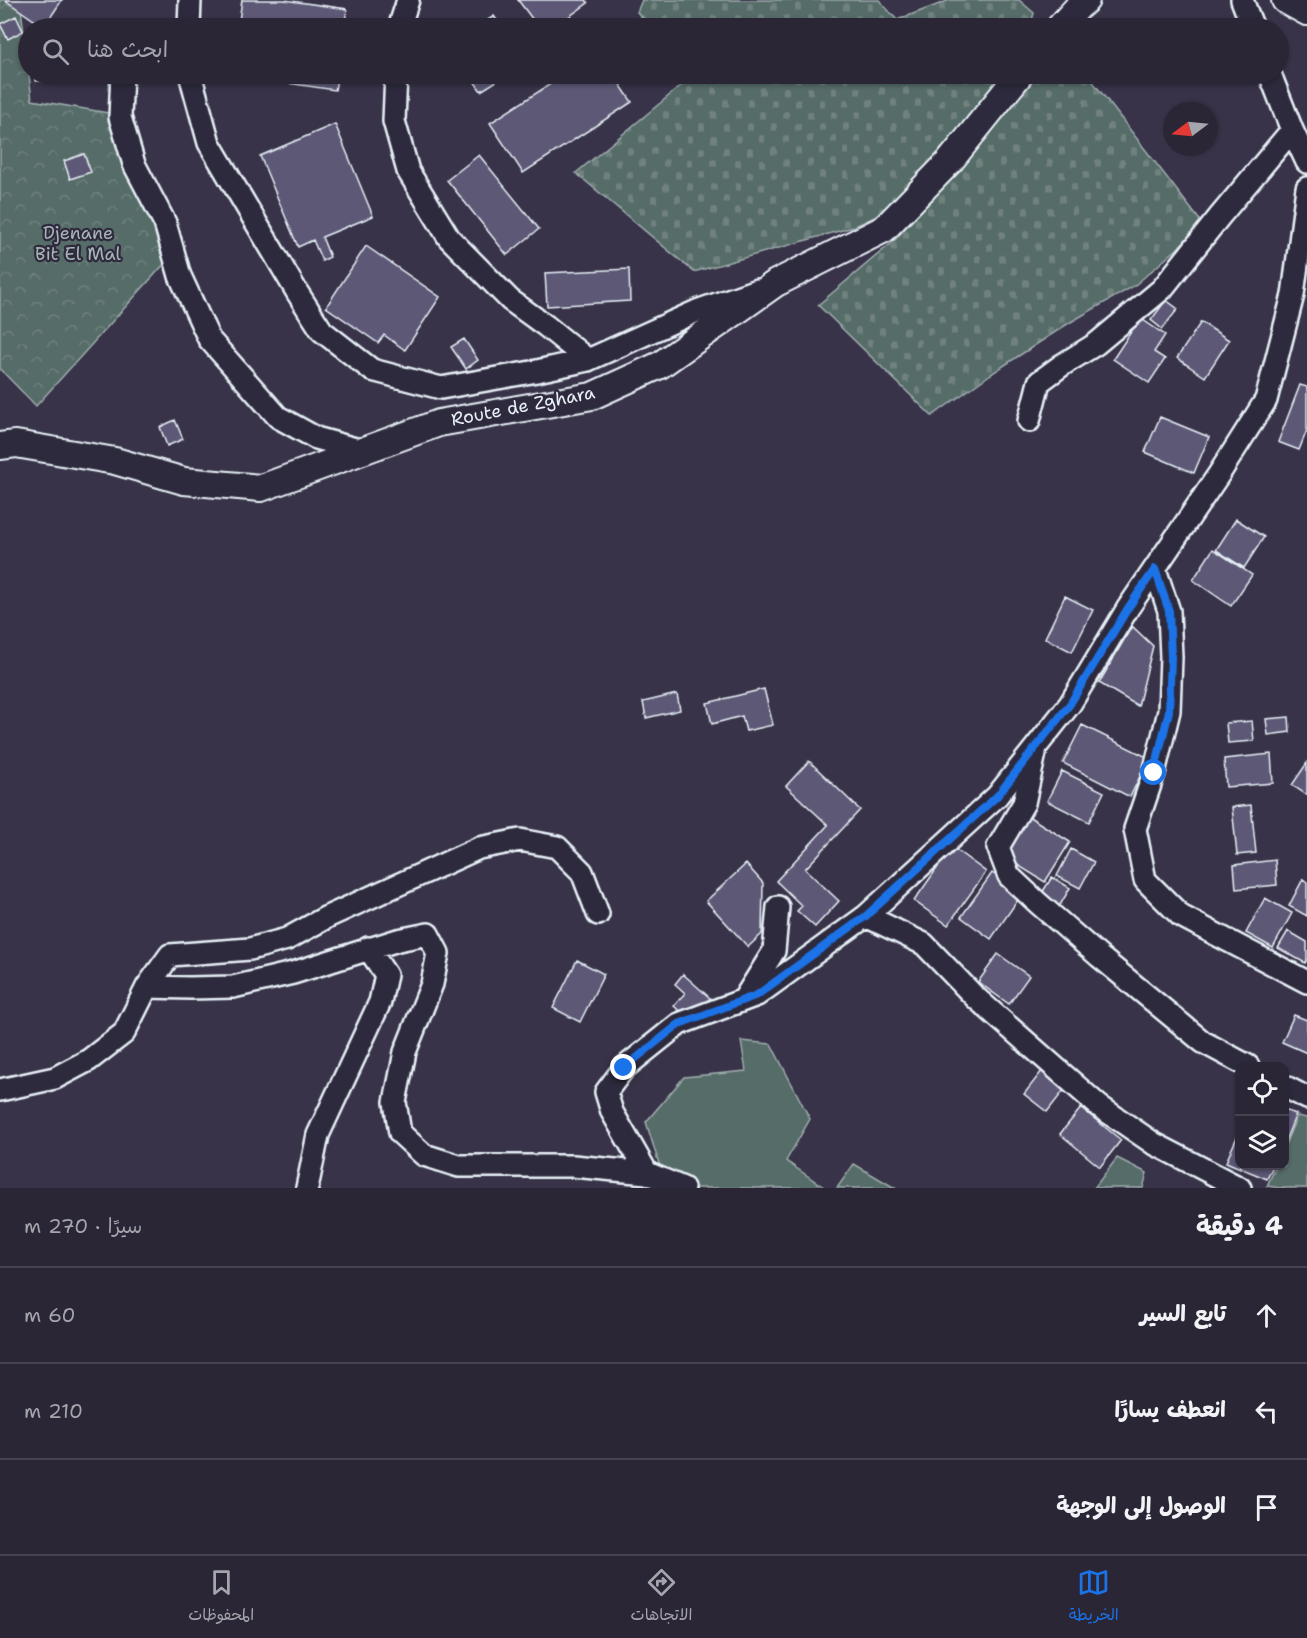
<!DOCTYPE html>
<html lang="ar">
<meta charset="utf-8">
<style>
body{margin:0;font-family:"Shantell Sans","Playpen Sans Arabic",sans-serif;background:#363242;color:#f1f3f6;direction:rtl}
.controls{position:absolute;right:18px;bottom:18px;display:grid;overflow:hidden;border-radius:12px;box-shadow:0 2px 4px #0004}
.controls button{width:54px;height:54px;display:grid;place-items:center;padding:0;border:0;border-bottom:2px solid #464351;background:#2a2636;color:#f1f3f6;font:30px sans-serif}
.compass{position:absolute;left:1163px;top:102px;width:54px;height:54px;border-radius:50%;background:#2a2636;box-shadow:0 2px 4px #0004;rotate:254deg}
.stop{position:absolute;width:18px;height:18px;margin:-14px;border:4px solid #1a73e8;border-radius:50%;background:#fff}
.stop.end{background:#1a73e8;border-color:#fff;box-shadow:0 2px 6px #0008}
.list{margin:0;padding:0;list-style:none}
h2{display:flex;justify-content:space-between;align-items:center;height:78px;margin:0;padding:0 24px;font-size:26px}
h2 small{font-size:20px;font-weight:400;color:#a5a5ad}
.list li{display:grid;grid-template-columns:39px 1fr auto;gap:18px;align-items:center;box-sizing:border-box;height:96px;padding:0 24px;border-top:2px solid #464351}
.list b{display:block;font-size:22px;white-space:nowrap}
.list em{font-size:20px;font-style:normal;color:#a5a5ad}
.icon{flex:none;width:33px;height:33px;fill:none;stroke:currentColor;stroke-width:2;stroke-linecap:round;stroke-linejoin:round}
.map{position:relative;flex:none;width:1307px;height:1188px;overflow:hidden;direction:ltr}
.search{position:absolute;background:#2a2636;box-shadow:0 2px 4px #0004;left:18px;right:18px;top:18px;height:66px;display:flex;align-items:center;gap:15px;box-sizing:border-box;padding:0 21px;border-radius:33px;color:#a5a5ad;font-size:22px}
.sheet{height:366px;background:#2a2636}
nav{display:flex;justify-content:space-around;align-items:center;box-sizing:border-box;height:84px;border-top:2px solid #464351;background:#2a2636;font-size:16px;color:#a5a5ad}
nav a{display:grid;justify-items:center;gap:3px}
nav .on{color:#1a73e8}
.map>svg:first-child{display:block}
</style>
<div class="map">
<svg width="1307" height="1188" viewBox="0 0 1307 1188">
<defs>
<pattern id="forest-crowns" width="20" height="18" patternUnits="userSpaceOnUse" patternTransform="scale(1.5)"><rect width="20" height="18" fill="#576c67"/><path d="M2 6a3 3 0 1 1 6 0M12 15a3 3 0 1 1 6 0" fill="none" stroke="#6f817e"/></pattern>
<pattern id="cemetery-stones" width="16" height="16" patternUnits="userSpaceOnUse" patternTransform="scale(1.5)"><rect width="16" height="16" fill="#576c67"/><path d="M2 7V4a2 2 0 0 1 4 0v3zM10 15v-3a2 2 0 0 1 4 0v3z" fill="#6f817e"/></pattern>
</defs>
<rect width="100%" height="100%" fill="#383348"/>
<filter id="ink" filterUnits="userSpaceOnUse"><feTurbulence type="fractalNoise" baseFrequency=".0167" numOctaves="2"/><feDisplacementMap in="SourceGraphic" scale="12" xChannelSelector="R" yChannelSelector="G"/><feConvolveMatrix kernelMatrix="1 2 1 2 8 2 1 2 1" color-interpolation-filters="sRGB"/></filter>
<g filter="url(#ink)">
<path fill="#576c67" stroke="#a0aeb0" stroke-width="1.5" d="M741,1041l30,3 39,75 -24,42 39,27h-155l-5,-5 -19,-61 38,-45 62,-6z
M1297,1116l10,2v70h-27l-13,-2 9,-20h8l1,-21z
M1117,1158l30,15 -4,15h-49z
M854,1164l41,24h-58z"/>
<path fill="url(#forest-crowns)" stroke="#a0aeb0" stroke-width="1.5" d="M0,0h20l12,100 82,14 52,148 -130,144 -36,-37z"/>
<path fill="url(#cemetery-stones)" stroke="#a0aeb0" stroke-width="1.5" d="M642,0h237l18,20 53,-20h69l15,13 -4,15h-378l-15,-16z
M693,74h311l-45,61 -65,73 -41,19 -159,45 -118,-99 118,-98z
M1039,74h48l115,149 -25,26 -43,37 -65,37 -78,51 -59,42 -114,-111 77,-65z"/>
<path fill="#5d5976" stroke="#e8f1f8" stroke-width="1.5" d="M5,0h57l-18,27z
M242,0h42l63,9 -3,19h-106z
M518,0h68l2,3 -35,25h-14z
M16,16l7,15 -15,8 -8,-15z
M494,16l8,12h-27z
M36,74h45v6l-45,1z
M232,74h106l-3,16 -104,-15z
M469,74h39l-27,17z
M566,74h47l19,28 -109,71 -33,-50z
M335,124l38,92 -51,21 8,20 -8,4 -9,-21 -15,7 -38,-91z
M84,154l7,18 -21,7 -6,-18z
M479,155l60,74 -32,26 -60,-75z
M366,246l74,51 -35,53 -21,-15 -6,8 -52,-36z
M629,269l1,32 -83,5 -2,-33z
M1166,300l12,9 -16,20 -11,-9z
M1140,318l25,17 -11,17 11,7 -16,24 -36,-24z
M1201,322l28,18 -24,37 -28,-19z
M464,339l14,21 -12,9 -15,-22z
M1300,385l7,2v43l-8,20 -21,-8z
M1160,417l49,20 -15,36 -49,-21z
M175,420l8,19 -16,7 -7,-19z
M1236,519l28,18 -20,31 -28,-18z
M1213,549l39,26 -21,31 -38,-26z
M1065,596l28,14 -21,42 -27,-14z
M1132,626l21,20 -15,60 -39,-23z
M764,689l9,36 -27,6 -4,-15 -30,8 -5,-21z
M677,694l3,16 -34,8 -3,-16z
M1289,717l1,15 -22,3 -2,-16z
M1252,721l2,20 -26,2 -2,-20z
M1082,725l67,33 -19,39 -67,-34z
M1271,754l2,29 -47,4 -2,-28z
M809,761l51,49 -55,59 34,32 -24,26 -18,-16 5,-5 -26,-25 52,-56 -42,-39z
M1307,763v32l-15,-10z
M1062,771l42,21 -15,30 -42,-21z
M1251,805l5,48 -19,2 -5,-48z
M1028,816l42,26 -25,40 -42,-26z
M952,847l34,25 -38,53 -34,-24z
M1071,849l23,13 -14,26 -23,-12z
M1275,860l2,25 -41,4 -2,-24z
M746,864l17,19 -1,51 -14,13 -42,-46z
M992,873l30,21 -31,45 -30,-22z
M1052,877l18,11 -11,19 -19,-11z
M1303,879l4,3v34l-18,-10z
M1265,898l27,15 -19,35 -27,-15z
M1288,931l19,11v18l-2,3 -27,-15z
M998,954l31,22 -20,28 -31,-22z
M577,960l27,14 -24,48 -27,-14z
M683,974l27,24 -20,23 -16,-15 11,-13 -10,-9z
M1294,1015l13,5v33l-25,-11z
M1042,1071l23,18 -18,23 -23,-18z
M1081,1108l40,32 -21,27 -40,-33z
M1284,1110l12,4 -11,27 -1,-1z
M1240,1130v36h33l-6,13 -41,-17z"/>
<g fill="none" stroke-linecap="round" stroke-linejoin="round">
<defs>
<path id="minor" d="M1242,0l11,28
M189,28l1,-28
M399,28l9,-28
M122,74l-2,43 14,47 31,59 15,53 29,63 69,78 38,21 47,13
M190,74l19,69 88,149 25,39 50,39 69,18 96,-17 51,-11 109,-49 60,-21
M396,74l-2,47 14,50 41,67 61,62 36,26 42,34
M1270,74l22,56 15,32
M1029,421l10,-39 23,-17 34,-21 66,-55 58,-73 72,-86
M1155,569l14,42 2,46 -2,54 -15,62 -19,56 10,51 36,36 126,66
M1035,753l-11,50 -26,44 11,29 29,27 62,54 103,85 45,24
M866,916l58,28 51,53 124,109 54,37 87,45
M147,987l43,1 43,-1 60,-14 105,-33 30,-6 10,19 -6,31 -27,68 -10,50 5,31 24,22 35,11h114l74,7 36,15
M744,999l30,-48 4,-44
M1284,1086l23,12
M0,1090l55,-12 34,-18 35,-27 23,-46 23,-32 80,-6 37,-10 40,-22 152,-69 41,-8 37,7 25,25 16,42
M647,1173l-35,-61 -6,-20 18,-24 55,-44 78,-29 109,-79 131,-120 73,-92 58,-96 91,-134 47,-74 27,-105 14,-107
M307,1188l11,-53 62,-133 6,-27 -18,-27"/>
<path id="tertiary" d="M1285,0l22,12
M1059,28l19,-21 8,-7
M0,446l16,-2 99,17 69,20 77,7 178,-65 153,-27 68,-31 116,-82 108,-54 66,-68 70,-87"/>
</defs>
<use href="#minor" stroke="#e8f1f8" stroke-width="26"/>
<use href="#tertiary" stroke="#e8f1f8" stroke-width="30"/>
<use href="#minor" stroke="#2f2a3d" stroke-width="21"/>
<use href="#tertiary" stroke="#2f2a3d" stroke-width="26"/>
</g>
</g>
<g fill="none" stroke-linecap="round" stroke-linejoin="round" filter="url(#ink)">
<path stroke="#1a73e8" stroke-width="8" d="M624,1068l55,-44 78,-29 109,-79 131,-120 73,-92 58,-96 27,-39 14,42 2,46 -2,54 -15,62"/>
</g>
<g text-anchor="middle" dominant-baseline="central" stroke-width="4.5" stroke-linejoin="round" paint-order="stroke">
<g font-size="18" fill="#a7b5b7" stroke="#2f2a3d">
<text x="78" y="233">Djenane<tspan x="78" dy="21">Bit El Mal</tspan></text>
</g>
<g font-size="18" fill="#e8f1f8" stroke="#2f2a3d">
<text transform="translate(523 406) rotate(-11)">Route de Zghara</text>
</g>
</g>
</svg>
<div class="controls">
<button><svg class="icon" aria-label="locate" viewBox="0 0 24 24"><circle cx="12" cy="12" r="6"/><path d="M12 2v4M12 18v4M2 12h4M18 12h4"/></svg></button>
<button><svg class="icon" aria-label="layers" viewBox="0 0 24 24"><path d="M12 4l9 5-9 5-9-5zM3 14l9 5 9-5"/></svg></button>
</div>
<svg class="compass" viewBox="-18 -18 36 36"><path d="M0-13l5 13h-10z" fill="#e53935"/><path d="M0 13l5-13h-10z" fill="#a5a5ad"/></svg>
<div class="stop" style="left:1154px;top:773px"></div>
<div class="stop end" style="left:624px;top:1068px"></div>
<div class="search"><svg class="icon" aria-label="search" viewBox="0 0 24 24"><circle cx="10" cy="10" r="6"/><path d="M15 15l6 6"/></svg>ابحث هنا</div>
</div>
<section class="sheet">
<h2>4 دقيقة<small>سيرًا · 270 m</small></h2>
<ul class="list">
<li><svg class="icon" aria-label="ahead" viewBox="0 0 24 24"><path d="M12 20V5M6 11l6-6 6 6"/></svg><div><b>تابع السير</b></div><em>60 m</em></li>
<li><svg class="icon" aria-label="left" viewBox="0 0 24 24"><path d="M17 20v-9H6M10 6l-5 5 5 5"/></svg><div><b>انعطف يسارًا</b></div><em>210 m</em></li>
<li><svg class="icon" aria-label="arrive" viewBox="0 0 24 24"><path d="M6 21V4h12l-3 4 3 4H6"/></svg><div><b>الوصول إلى الوجهة</b></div></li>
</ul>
</section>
<nav>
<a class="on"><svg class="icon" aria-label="map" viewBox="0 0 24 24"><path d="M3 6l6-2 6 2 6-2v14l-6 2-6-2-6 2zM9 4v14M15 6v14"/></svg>الخريطة</a>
<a><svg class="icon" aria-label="directions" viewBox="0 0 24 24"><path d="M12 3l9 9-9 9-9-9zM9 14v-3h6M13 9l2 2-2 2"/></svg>الاتجاهات</a>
<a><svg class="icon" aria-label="saved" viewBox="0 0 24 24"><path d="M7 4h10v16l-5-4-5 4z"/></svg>المحفوظات</a>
</nav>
